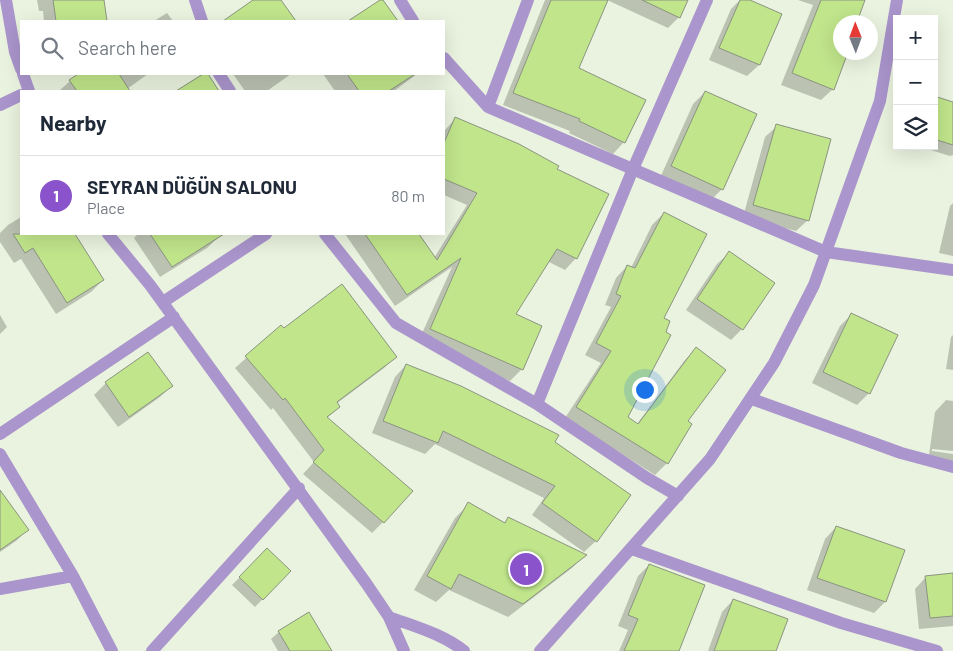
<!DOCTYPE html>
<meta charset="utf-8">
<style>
body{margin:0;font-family:Barlow,sans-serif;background:#f2f2f3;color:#1f2937}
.controls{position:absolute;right:15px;top:15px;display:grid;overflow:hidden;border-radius:0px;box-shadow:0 5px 20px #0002}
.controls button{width:45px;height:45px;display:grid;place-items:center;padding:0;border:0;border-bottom:1px solid #e0e1e3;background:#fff;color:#1f2937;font:25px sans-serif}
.compass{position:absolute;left:833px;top:15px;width:45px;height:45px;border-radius:50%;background:#fff;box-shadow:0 5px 20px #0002;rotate:359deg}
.you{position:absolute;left:644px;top:389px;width:18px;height:18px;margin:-12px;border:4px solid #fff;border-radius:50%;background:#1a73e8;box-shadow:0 0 0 8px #1a73e833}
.badge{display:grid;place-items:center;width:32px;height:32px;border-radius:50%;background:#8b53cb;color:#fff;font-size:16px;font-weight:700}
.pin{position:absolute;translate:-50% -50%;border:2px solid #fff;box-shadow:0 1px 5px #0006}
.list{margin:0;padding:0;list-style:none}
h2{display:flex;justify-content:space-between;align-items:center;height:65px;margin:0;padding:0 20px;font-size:21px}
h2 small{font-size:16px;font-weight:400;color:#747a83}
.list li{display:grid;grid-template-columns:32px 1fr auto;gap:15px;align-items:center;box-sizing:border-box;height:80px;padding:0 20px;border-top:1px solid #e0e1e3}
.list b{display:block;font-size:19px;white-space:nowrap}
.list p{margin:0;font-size:16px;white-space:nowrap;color:#747a83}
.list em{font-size:16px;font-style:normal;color:#747a83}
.icon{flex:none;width:28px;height:28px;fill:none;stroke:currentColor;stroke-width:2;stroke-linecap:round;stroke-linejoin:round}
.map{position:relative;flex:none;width:953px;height:651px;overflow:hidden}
.search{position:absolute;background:#fff;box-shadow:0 5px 20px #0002;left:20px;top:20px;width:425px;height:55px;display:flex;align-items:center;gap:12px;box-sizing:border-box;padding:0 18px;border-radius:0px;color:#747a83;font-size:19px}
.panel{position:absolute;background:#fff;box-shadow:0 5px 20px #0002;left:20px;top:90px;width:425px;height:145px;border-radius:0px}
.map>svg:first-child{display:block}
</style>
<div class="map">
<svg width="953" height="651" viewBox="0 0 953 651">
<rect width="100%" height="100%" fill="#eaf3df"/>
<path fill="#0003" d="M37,0h61l5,21h-59l-1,-10h-4z
M255,0h24l16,21h-70z
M545,0h142l-8,17 -11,11 -61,-28 -29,68 46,74 -11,12 -44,-21 1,-2 -67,-26z
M740,0h7l34,15 -22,50 -12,11 -38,-16 22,-51z
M798,0h66l-8,22h-16v30l-7,37 -12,11 -40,-15 32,-80z
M167,13l6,8h-19z
M81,74h67l-21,15 1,2h-69l11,-10z
M233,74h58l-24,17h-22z
M323,74h94l-23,17h-59z
M705,92l17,97 -11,11 -51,-22 33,-74z
M934,97l19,6v52l-3,1 -32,-10h16z
M456,118l99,51 21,89 -11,12 -18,-9 -33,54 8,54 -12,12 -91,-41 33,-73 -57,39 -50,-72h72l17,24 33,-53 -23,-10v-64z
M777,126l31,94 -12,11 -53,-14 22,-80z
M953,203v53l-14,-3 11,-47z
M664,213l-1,105 -37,99 11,7 48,-64 11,-11 -10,73 4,2 -23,39 -12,12 -90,-57 36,-55 -16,-8 26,-48 -6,-2 11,-27 11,-12 4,2 21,-43z
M21,217v17h48l34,46 -12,12 -35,22 -35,-55 -7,4 -14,-21v-9l8,-8z
M138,234h84l-15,14 -47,29 -26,-39z
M729,253l13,76 -11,11 -45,-30 31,-46z
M852,314l44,21 -27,58 -12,12 -45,-22 28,-57z
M0,315l7,12 -7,7z
M281,327l3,3 111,27 -11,11 -48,36 3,3 -12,11 56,104 -11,11 -69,-59 11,-12 -41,-54 -2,2 -36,-42z
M953,335v35l-7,-1 5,-32z
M148,353l23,33 -11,11 -42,30 -24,-32 12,-12z
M406,365l148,77 42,99 -12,11 -52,-37 12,-17 -109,-54 -10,10 -53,-21 23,-56z
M946,400l7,1v50l-21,-2v2l21,3v11l-25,-3 7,-50z
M0,493l27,37 -11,11 -16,11z
M469,504l34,20 5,-5 77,36 -13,13 -64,49 -59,-27 -13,12 -22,-12 41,-72z
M836,527l49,75 -11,11 -67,-23 18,-51z
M267,550l23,21 -35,36 -23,-22z
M649,565l29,86h-59l9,-21 -10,-4 20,-50z
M953,574v52l-34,3 -4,-40 11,-12z
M733,600l42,51h-67l14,-39z
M279,632l51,19h-52l-7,-12z"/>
<path fill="#c0e58b" stroke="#8b9481" d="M53,0h51l3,21h-51z
M253,0h28l15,21h-73z
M380,0h3l15,21h-50z
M551,0h57l-29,68 67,32 -21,43 -46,-22 1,-2 -67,-26z
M642,0h46l-8,18z
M740,0h10l32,14 -22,51 -41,-17z
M821,0h44l-8,22h-17v30h8l-14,38 -42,-17z
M78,74h41l11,17h-53l-8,-11z
M203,74h5l11,17h-43z
M347,74h68l-26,17h-30z
M705,91l52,23 -34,76 -52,-24z
M934,96l19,6v43l-19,-6z
M455,117l64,27 40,22 -2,3 52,25 -32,65 -20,-10 -41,65 26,12 -19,44 -93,-41 31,-71 -54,37 -42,-61h54l18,26 40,-67 -33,-14v-36z
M776,124l55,15 -22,82 -56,-16z
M664,212l43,22 -43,84 6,3 -4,11 5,3 -43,82 10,7 58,-77 30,23 -38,51 4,3 -24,40 -92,-57 35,-56 -15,-8 25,-47 -5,-2 11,-29 8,3z
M13,234h62l29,46 -37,23 -34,-55 -8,5z
M150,234h74l-52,33z
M729,251l46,32 -32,47 -46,-31z
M342,284l55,73 -60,45 3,5 -13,10 86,74 -29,32 -71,-61 11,-12 -39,-52 -2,2 -38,-44 36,-31 3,3z
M851,313l47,22 -28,59 -47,-22z
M148,352l25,34 -44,31 -24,-35z
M406,364l55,22 98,49 -4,7 76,53 -34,47 -55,-39 13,-17 -112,-55 -5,12 -55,-22z
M0,490l29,40 -29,20z
M468,502l37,21 3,-6 79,38 -64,49 -64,-30 -8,15 -24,-13z
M836,526l69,24 -19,52 -69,-24z
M267,548l24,23 -28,29 -24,-23z
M649,564l56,21 -26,66h-55l14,-32 -10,-4z
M953,573v43l-23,2 -5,-42z
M733,599l55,20 -12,32h-62z
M309,612l23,39h-42l-12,-20z"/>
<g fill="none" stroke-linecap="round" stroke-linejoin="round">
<path stroke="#aa95cc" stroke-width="12" d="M6,0l9,52 6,17
M195,0l7,21
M400,0l13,21
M528,0l-40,107 338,145 127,18
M444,58l44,49
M23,74l6,17
M219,74l11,17
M0,105l21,-10
M108,234l42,51 216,298 23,34 15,34
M325,234l71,89 141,81 110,74 31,18
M163,302l103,-68
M752,399l149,54 52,14
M537,404l96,-235 74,-169
M0,434l174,-117
M0,454l73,122 39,75
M632,549l209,74 96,28
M0,589l73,-13
M389,617c24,9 54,17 75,34
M152,651l147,-163
M540,651l170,-192 64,-96 40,-78 66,-184 17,-101"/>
</g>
</svg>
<div class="controls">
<button>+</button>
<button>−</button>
<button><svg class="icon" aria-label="layers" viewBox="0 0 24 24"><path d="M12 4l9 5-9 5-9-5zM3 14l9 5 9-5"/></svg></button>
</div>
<svg class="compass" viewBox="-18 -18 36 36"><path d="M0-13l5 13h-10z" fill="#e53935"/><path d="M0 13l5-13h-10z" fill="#747a83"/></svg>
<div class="you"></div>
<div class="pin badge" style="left:526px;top:569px">1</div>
<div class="search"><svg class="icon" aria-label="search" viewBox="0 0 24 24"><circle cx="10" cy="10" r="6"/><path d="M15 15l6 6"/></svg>Search here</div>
<section class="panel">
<h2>Nearby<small></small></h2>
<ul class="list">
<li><span class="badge">1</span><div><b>SEYRAN DÜĞÜN SALONU</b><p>Place</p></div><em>80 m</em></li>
</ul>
</section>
</div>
